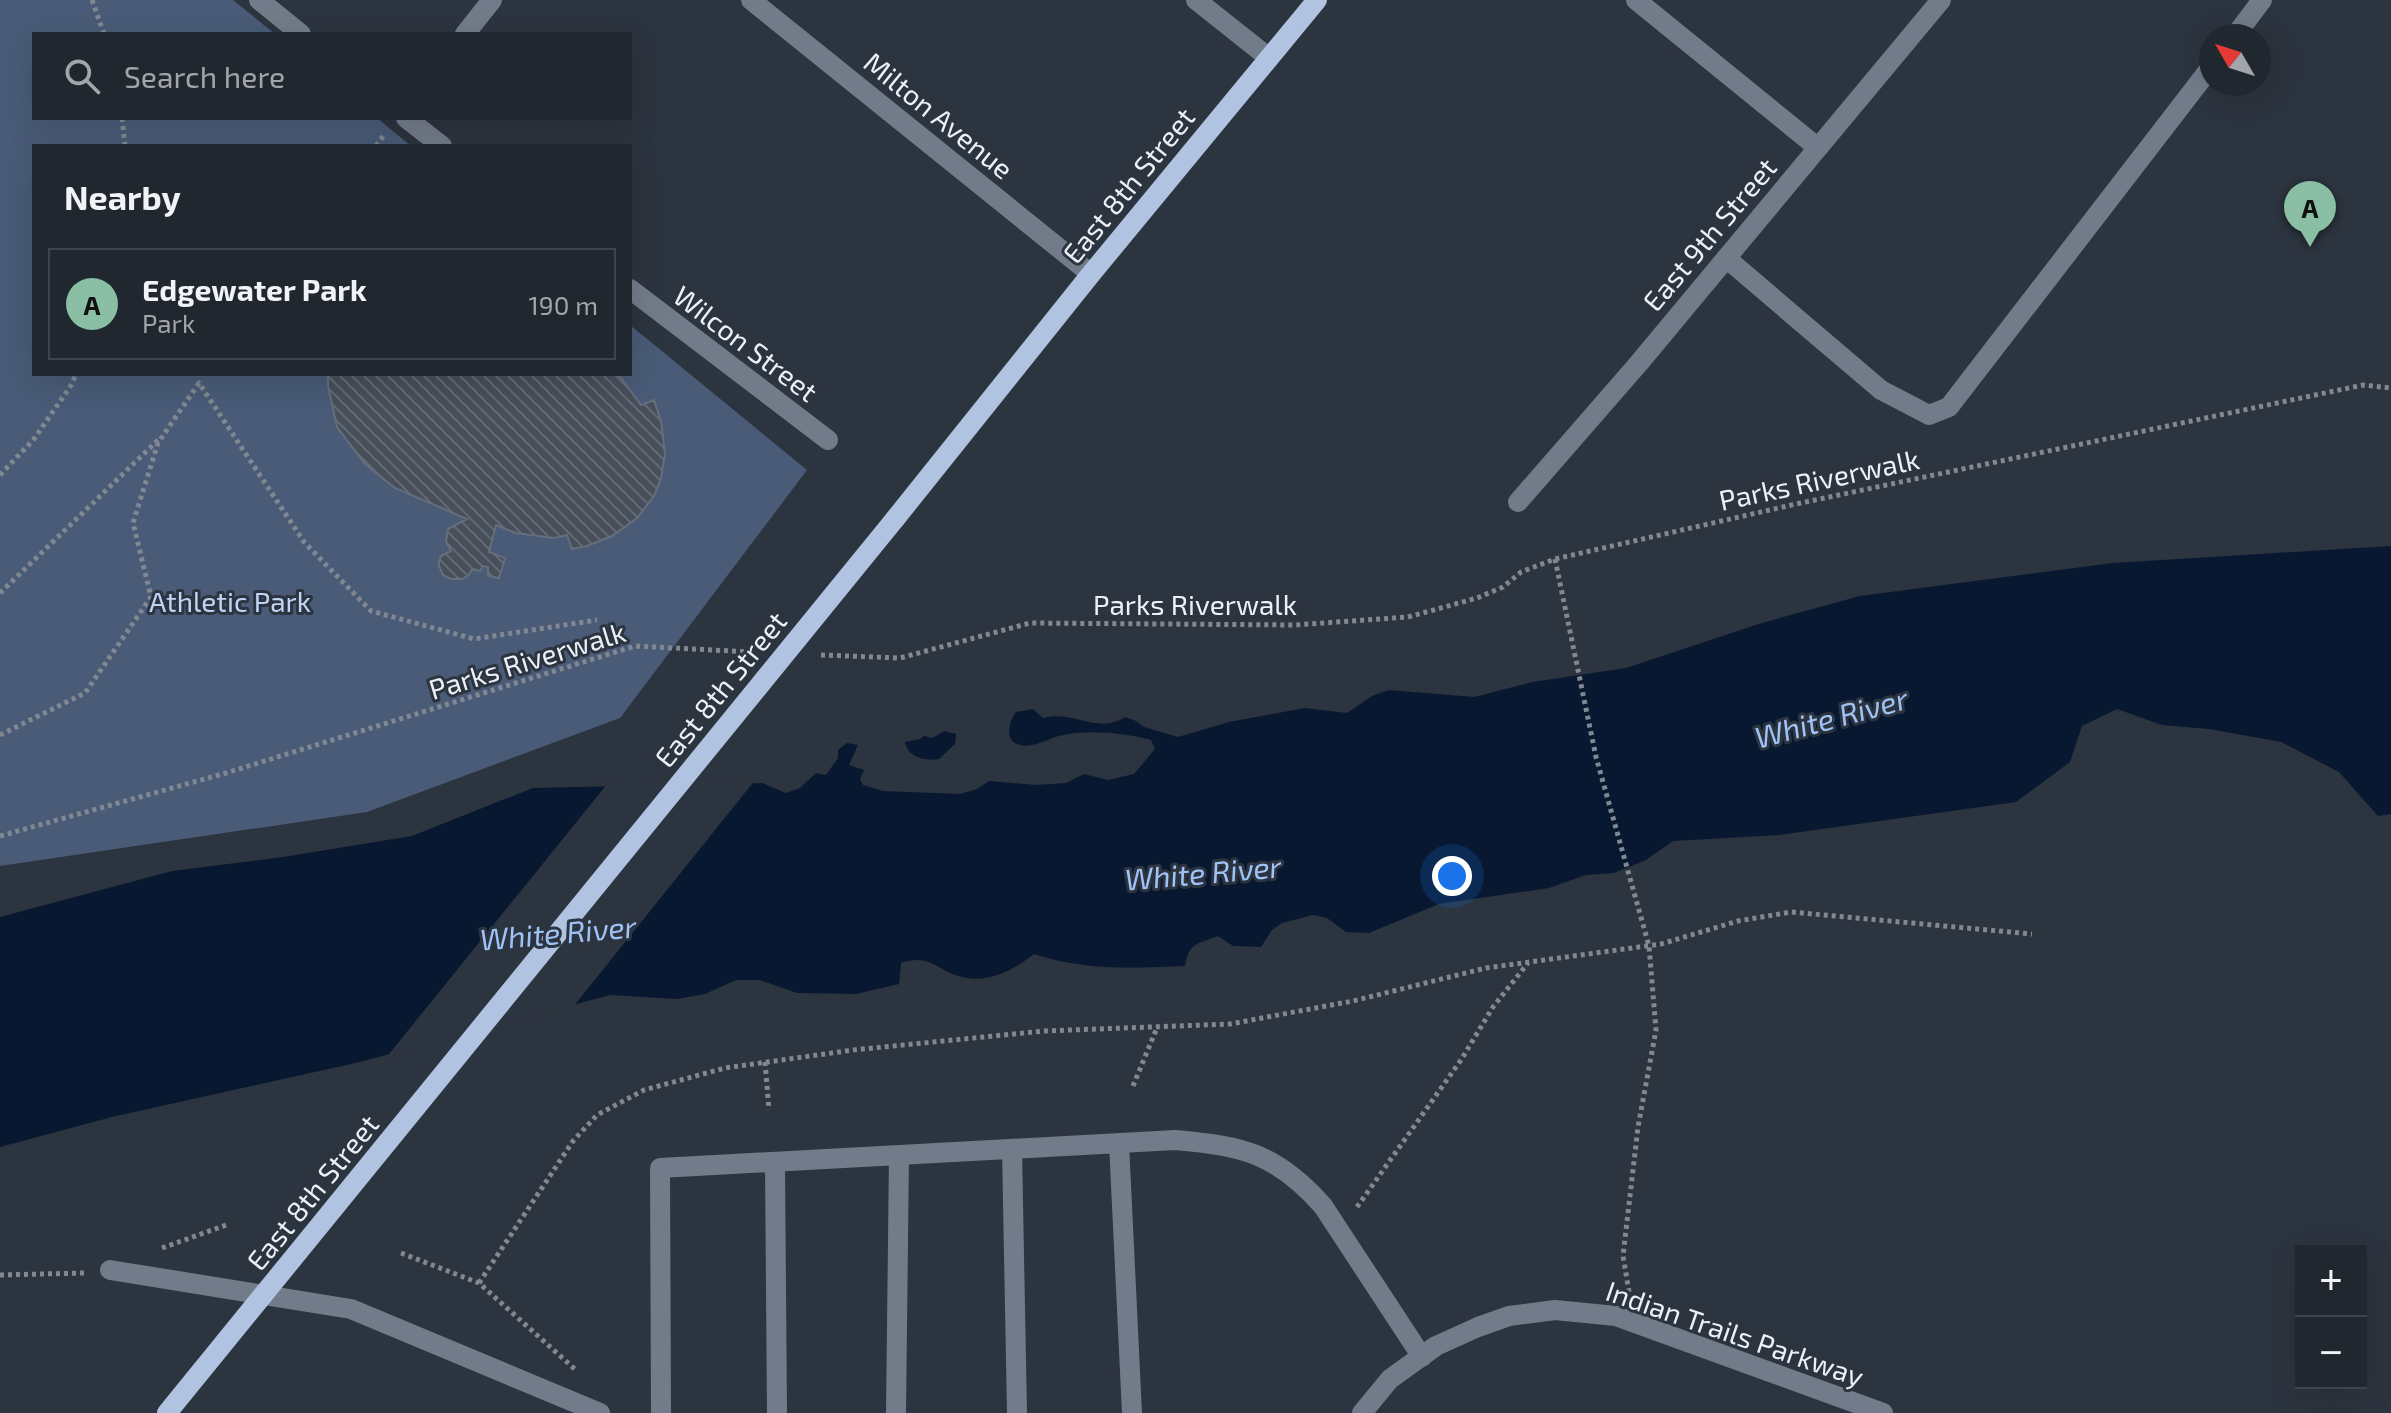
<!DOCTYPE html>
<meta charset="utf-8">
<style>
body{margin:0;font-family:"Exo 2",sans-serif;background:#292f37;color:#f1f3f6}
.controls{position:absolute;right:24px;bottom:24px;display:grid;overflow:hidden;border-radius:0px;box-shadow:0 8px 32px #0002}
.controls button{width:72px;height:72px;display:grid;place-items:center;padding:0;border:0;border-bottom:2px solid #3e444b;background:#21272f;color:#f1f3f6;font:40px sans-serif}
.compass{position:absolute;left:2199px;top:24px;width:72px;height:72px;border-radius:50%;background:#21272f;box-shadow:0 8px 32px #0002;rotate:309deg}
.you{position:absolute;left:1452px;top:876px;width:28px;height:28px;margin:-20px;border:6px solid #fff;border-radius:50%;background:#1a73e8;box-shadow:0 0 0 12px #1a73e833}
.badge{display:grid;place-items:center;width:52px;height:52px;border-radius:50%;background:#8abfa5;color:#111;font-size:26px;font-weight:700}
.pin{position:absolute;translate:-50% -66px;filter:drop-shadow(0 2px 4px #0008)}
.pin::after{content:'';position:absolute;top:42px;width:28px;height:24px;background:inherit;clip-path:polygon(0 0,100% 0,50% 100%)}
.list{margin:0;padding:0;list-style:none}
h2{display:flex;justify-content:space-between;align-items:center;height:104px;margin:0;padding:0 32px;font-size:34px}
h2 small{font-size:26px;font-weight:400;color:#a2a5aa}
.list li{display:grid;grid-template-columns:52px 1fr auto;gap:24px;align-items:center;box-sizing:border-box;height:112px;margin:0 16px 16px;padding:0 16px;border:2px solid #3e444b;border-radius:0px}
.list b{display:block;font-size:30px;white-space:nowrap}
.list p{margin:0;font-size:26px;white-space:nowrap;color:#a2a5aa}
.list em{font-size:26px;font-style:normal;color:#a2a5aa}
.icon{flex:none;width:44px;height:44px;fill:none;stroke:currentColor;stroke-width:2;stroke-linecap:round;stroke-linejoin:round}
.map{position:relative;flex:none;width:2391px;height:1413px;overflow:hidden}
.search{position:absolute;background:#21272f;box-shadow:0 8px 32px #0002;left:32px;top:32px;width:600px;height:88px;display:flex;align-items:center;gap:20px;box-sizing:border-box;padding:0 28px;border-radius:0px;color:#a2a5aa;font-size:30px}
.panel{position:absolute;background:#21272f;box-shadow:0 8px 32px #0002;left:32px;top:144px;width:600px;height:232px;border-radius:0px}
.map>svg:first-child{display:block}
</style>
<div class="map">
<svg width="2391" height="1413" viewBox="0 0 2391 1413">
<defs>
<pattern id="building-back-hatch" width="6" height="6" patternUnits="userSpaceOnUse" patternTransform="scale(2)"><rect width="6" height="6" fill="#474f5b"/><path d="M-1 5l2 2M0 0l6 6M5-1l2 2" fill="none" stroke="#626973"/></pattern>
</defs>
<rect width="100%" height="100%" fill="#2c343f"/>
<path fill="#495b77" d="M0,0h233l42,34h-241v84h343l34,28h-377v228h596v-49l177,145 -187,248 -253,94 -367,54z"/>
<path fill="#081830" d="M2391,546v268l-13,2 -39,-44 -58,-30 -72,-13 -47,-4 -45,-16 -35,17 -12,36 -54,40 -237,33 -106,6 -27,19 -32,13 -28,2 -37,13 -110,16 -70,29 -23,-1 -19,-14 -14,-3 -31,8 -10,7 -11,17 -28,-1 -15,-10c-20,8 -29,6 -33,30 -55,2 -98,5 -151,-12 -19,15 -46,30 -72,23 -25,-6 -32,-24 -61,-14l-2,21 -43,10 -59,-1 -37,-13h-24l-31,14 -28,5 -67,-4 -250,67 -248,55 -112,30v-230l172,-46 111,-14 129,-21 121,-48 229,-5 24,10 14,-5 16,-15 10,2 12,-17v-8l9,-7 11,2 -9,20 15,5 -4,9 3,6 20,6 77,3 17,-5 12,-8 47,4 30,-2 18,-9 24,6 26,-6 21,-25 -4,-9c-27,-7 -64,-11 -92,-4 -12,3 -29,14 -42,8 -13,-5 -7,-25 -1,-32l17,-3 10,9c31,-8 54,17 82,-1l11,4 8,6 34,10 51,-15 76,-14 42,5 25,-17 17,-6 85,7 59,-15 93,-14 136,-45 98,-27 253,-33z
M945,731l11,3 -1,10 -16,15c-14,2 -31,-1 -34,-17l15,-3 4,-3 8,2z"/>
<path fill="#2c343f" d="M756,779l-183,228 -188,52 223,-276z"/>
<path fill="url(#building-back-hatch)" stroke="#666e7b" stroke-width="2" d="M328,374h290l23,31 13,-5 7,21 4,33 -4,24 -7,18 -17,22 -25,18 -25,10 -15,3 -5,-14 -13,3 -38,-5 -20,-8 -7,27 16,6 -6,20 -11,-2v-9l-5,-1 -3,5 -8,-2 -3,6 -7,4h-11l-8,-4 -4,-9v-5l2,-5 10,-5 -5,-9 2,-13 19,-10 -72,-31 -30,-24 -28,-37 -9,-41z"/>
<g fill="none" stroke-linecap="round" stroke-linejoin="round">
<path stroke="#818892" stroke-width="5" stroke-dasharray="4 4" stroke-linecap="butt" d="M92,0l12,34
M122,118l3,28
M376,146l8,-11
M0,475l34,-36 38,-55 4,-10
M1555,559l41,198 53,189 7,84 -18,97 -15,129 6,36
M0,593l158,-153
M821,655l79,3 130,-35 265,2 113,-8 69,-19 26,-11 18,-15 34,-13 241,-55 567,-119 28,3
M0,735l85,-42 66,-96 -18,-74 25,-80 41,-60 105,159 67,69 103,28 123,-19
M0,836l226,-63 409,-127 116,6
M765,1062l4,48
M1133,1086l23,-56
M1357,1207l104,-147 32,-53 35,-44
M162,1248l67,-24
M401,1253l78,30 98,88
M0,1275l85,-2
M479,1283l94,-142 24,-26 47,-25 81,-22 128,-18 191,-19 186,-7 123,-23 133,-33 175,-24 77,-23 53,-9 241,22"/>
<path stroke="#727b89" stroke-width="20" d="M259,0l42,34
M751,0l340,274
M1196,0l73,58
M1636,0l181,147
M465,34l27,-34
M2235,36l27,-36
M406,118l36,28
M1726,258l155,132 48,25 20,-8 262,-340
M630,289l198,151
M1518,502l121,-139 302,-363
M1119,1143l13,270
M1012,1149l5,264
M775,1164l2,249
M110,1270l241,39 249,104
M661,1412l-1,-244 515,-28c68,6 101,13 148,66l99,151
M896,1413l3,-258
M1362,1413l28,-34 46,-33 42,-19 31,-11 46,-6 61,6 267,97"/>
<path stroke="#b0c3e0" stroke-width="20" d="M895,519l196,-245 226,-274"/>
<path stroke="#b0c3e0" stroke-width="20" d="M167,1413l728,-894"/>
</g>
<g text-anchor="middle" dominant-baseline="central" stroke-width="6" stroke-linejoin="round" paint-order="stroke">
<g font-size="28" fill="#ecf1f9" stroke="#2c343f">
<text transform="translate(939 115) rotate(39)">Milton Avenue</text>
<text transform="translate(1128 185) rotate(-51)">East 8th Street</text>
<text transform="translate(1709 234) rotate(-50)">East 9th Street</text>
<text transform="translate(746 343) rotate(37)">Wilcon Street</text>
<text transform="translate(1819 479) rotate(-12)">Parks Riverwalk</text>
<text x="1195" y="604">Parks Riverwalk</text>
<text transform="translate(527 660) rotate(-17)">Parks Riverwalk</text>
<text transform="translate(720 689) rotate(-51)">East 8th Street</text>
<text transform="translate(312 1192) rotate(-51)">East 8th Street</text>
<text transform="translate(1735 1333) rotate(19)">Indian Trails Parkway</text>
</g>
<g font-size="28" fill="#c0d5f5" stroke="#2c343f">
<text x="230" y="601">Athletic Park</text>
</g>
<g font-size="30" font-style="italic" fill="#a0c3f7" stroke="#2c343f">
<text transform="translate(1831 717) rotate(-15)">White River</text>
<text transform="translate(1203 872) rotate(-5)">White River</text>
<text transform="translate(558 932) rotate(-5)">White River</text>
</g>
</g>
</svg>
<div class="controls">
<button>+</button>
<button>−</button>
</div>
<svg class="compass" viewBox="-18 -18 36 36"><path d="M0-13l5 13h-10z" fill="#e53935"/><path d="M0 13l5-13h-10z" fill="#a2a5aa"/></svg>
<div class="you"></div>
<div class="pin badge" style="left:2310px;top:247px">A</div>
<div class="search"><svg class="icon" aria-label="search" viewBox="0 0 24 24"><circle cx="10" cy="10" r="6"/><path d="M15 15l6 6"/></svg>Search here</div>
<section class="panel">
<h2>Nearby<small></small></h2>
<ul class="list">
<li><span class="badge">A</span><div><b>Edgewater Park</b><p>Park</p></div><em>190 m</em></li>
</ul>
</section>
</div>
